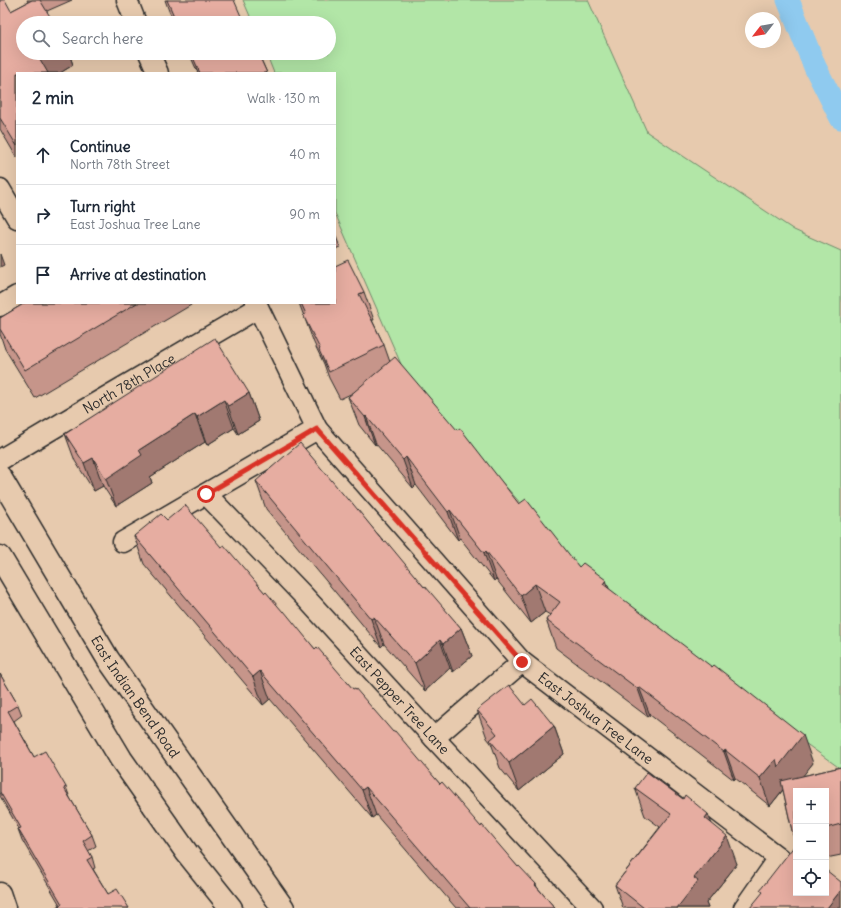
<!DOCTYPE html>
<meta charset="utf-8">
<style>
body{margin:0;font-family:Delius,sans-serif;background:#f2f2f3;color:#1f2937}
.controls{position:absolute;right:12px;bottom:12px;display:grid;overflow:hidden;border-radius:0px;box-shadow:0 4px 16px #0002}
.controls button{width:36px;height:36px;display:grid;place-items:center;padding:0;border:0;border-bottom:1px solid #e0e1e3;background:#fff;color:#1f2937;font:20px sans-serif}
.compass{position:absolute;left:745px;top:12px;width:36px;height:36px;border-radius:50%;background:#fff;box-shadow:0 4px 16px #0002;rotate:239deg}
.stop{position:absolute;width:12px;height:12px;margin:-9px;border:3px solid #d93025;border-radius:50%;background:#fff}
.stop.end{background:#d93025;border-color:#fff;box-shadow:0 1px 4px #0008}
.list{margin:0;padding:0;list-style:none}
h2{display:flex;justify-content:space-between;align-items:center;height:52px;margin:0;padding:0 16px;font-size:17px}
h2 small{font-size:13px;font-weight:400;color:#747a83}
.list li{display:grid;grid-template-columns:26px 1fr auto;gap:12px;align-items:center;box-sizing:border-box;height:60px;padding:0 16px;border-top:1px solid #e0e1e3}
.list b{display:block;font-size:15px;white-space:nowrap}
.list p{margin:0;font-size:13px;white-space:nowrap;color:#747a83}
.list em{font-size:13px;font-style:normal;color:#747a83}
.icon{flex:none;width:22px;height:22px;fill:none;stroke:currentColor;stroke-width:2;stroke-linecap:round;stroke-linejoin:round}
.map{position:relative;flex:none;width:841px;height:908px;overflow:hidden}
.search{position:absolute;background:#fff;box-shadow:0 4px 16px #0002;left:16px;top:16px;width:320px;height:44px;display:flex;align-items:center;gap:10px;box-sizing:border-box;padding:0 14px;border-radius:22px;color:#747a83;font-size:15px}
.panel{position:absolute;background:#fff;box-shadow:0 4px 16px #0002;left:16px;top:72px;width:320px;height:232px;border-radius:0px}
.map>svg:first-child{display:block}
</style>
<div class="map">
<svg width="841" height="908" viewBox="0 0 841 908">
<rect width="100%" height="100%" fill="#e7caae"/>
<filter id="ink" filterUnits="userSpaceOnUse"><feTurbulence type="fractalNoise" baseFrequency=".025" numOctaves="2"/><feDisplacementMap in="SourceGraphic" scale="8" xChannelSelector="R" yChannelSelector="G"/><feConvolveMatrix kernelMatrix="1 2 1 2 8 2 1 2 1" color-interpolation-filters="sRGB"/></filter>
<g filter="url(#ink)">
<path fill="#b2e6a7" stroke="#6e8869" d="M243,0h345l59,132 147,98 47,21v518l-238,-172 -199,-226 -69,-158v-140h-61l-8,-20h63v-30h-76z"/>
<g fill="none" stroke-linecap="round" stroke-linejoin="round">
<path stroke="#8fcaef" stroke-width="23" d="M788,0l27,67 26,51"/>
<defs>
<g id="street">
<path d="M127,0l9,23"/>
<path d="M149,53l9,20"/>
<path d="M0,189l17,29"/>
<path id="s1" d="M256,303l61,126 205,233 257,196 -35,50"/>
<path d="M0,306l17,-10"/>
<path id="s2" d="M0,460l84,-50 174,-102"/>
<path id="s3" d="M206,494l98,102 130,142 158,170"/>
<path d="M123,542l194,-113"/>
<path d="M434,738l88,-76"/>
<path d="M0,893l5,15"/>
</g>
<g id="secondary">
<path id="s4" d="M0,477l108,182 97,138 78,111"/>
<path d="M0,557l121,202 66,94 44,55"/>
</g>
</defs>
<use href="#street" stroke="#2b2b2b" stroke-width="23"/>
<use href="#secondary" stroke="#2b2b2b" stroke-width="25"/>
<use href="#street" stroke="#e7caae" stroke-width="20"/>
<use href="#secondary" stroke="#e7caae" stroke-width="22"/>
</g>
<path fill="#c6958a" stroke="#2b2b2b" d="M0,0l11,11 17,-9 -1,-2h45l-25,11 -24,42h46l4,12 -13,8h-43v85l-17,-29z
M165,0h2l77,23h-69l-6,-12z
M189,53h69l9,20h-69z
M335,234l5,13 -5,2z
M364,292l10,28h-2l12,25 6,17 129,142 60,63 30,22 204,174 -11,13 39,-9v88l-15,3v-67h-30v52l-3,-8 -10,-45 -13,16 -35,-28 -1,2 -84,-65 -2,2 -92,-69 -10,-28 4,-5 -5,-3 -14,11 -35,-44 -2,2 -34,-43 -2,2 -42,-55 -3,3 -37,-44 -1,1 -16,-20 -11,-28 7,-5 -15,7 -11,-21 -5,-14 -10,-21 -15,-40h36z
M25,303h166v2l-156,93 -30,-49 -5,-15v-16z
M249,393l10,28 -21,13 -4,-6 -27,17 -2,-3 -55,35 2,6 -36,23 -13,-20 -9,5 -19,-30 -10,-27z
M256,481l92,19 76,87 37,41 11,28 -19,16 -3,-4 -25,23 -41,-47 -3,3 -115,-138z
M167,520l54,27 44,46 50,56 38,40 87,95 78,83 18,17 1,3 18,21h-99l-80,-93 -4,3 -102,-119 -7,6 -119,-141 -10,-28z
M0,674l18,31 4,10 -8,6 20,36 32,30 4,11 22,37 4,11 -8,5 4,6 3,11 -2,1 15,25 21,14 -69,-3 -38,-65 -4,-11h1l-19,-33z
M525,705l29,21 10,28 -45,37 -19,-23 -9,-25 -4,-5 -10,-28z
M635,788l77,36 25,40 -31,39 2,5h-85l-8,-23 45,-58 -15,-11z"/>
<path fill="#a17971" stroke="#2b2b2b" d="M37,53h32l4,12 -13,8h-16l-7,-19z
M0,254l4,11 -4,2z
M249,393l10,28 -21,13 -10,-28z
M224,400l10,28 -27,17 -10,-28z
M195,414l10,28 -55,35 2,6 -36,23 -10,-27 33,-29z
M366,416l10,28 -1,1 -10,-28z
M406,457l10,28 -3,3 -10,-28z
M93,458l10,28 -9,5 -10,-28z
M450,510l10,28 -2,2 -10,-28z
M486,551l10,28 -2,2 -10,-28z
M606,580l10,28 -13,-24z
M535,584l10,28 -14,11 -10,-27z
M374,617l10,27 -3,3 -10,-28z
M461,628l11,28 -19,16 -10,-28z
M440,640l10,28 -25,23 -10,-28z
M260,671l10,28 -7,6 -10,-28z
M639,687l11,28 -2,2 -10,-28z
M554,726l10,28 -45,37 -10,-28z
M803,735l10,28 -25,32 -3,-8 -15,19 -10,-28 16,-19z
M725,750l10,28 -1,2 -10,-28z
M366,787l10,28 -4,3 -10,-28z
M708,814l11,28 -14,-24z
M727,836l10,28 -31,39 2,5h-31l17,-30z
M841,890v18h-14z"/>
<path fill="#e6ada1" stroke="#2b2b2b" d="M0,0h5l6,11 21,-11h8l14,23h-31v30h14v1l11,19h-31v73l-17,-28z
M167,0h67l10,23h-67z
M191,53h67l9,20h-67z
M348,260l16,32 -5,2 25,51 -55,27 -10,-22 1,-1 -17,-34 3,-1 -5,-11h34v-37z
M25,303h112l-112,67 -25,-41v-11z
M215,338l34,55 -21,13 -4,-6 -27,17 -2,-3 -56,36 3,5 -36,24 -13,-21 -9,5 -19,-29z
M395,357l62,73 3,-2 59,76 7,-5 53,68 4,-4 23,17 -3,4 109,83 2,-2 89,70 -25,32 -2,-8 -16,19 -35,-28 -1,2 -85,-65 -1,2 -92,-69 14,-18 -25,-18 -14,12 -35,-45 -2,2 -34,-43 -2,2 -42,-55 -3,3 -37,-44 -1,1 -17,-20z
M300,443l48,57 1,-1 35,43 2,-1 38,46 1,-1 36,42 -18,16 -3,-4 -25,23 -41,-46 -3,2 -115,-138z
M185,505l36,42 3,-2 41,48 1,-1 17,20 1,-1 31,38 2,-2 36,42 2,-1 38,44 2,-1 45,53 2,-2 39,45 1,-2 36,42 1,-1 17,18 -1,1 20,23h-85l-104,-121 -4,3 -102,-119 -7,6 -119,-141 27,-22 6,6z
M0,674l18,31 -10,6 26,46 11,-6 21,36 -2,1 28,47 -9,6 9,16 -5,3 21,34 9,-5 12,19h-71l-1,-1 5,-3 -44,-75 3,-1 -21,-36z
M509,685l16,20 7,-6 22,27 -45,37 -19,-23 7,-6 -20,-24z
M841,767v57l-15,4v-37h-30v44h-3l-12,-54z
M647,772l36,27 2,-4 23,19 -3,4 22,18 -33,42 4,3 -21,27h-33l-29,-23 56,-71 -36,-26z
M795,845l1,1v47h30v-23l15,12v8l-14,18h-77l13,-16 -3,-2z"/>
</g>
<g fill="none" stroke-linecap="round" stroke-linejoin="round" filter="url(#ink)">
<path stroke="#d93025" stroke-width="5" d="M206,494l111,-65 205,233"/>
</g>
<g text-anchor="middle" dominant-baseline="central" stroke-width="3.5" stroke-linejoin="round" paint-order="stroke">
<g font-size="14" fill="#2b2b2b" stroke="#e7caae">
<text stroke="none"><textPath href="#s2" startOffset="150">North 78th Place</textPath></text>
<text stroke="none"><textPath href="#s4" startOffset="258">East Indian Bend Road</textPath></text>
<text stroke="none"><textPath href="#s3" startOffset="283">East Pepper Tree Lane</textPath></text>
<text stroke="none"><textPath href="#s1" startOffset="543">East Joshua Tree Lane</textPath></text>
</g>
</g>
</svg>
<div class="controls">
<button>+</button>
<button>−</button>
<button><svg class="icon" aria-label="locate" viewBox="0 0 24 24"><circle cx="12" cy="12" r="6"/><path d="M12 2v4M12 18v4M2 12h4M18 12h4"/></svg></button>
</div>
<svg class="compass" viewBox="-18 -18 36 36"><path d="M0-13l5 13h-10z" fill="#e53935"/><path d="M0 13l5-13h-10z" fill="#747a83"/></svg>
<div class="stop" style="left:206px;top:494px"></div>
<div class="stop end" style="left:522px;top:662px"></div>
<div class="search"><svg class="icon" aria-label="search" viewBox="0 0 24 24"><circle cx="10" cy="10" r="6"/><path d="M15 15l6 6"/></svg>Search here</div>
<section class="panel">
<h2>2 min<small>Walk · 130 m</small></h2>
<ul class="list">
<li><svg class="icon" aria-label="ahead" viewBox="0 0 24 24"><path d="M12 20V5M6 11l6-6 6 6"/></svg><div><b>Continue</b><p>North 78th Street</p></div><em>40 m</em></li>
<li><svg class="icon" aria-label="right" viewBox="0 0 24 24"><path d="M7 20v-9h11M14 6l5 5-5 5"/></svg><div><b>Turn right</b><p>East Joshua Tree Lane</p></div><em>90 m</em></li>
<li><svg class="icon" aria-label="arrive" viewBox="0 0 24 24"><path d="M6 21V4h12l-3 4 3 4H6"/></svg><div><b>Arrive at destination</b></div></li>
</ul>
</section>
</div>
